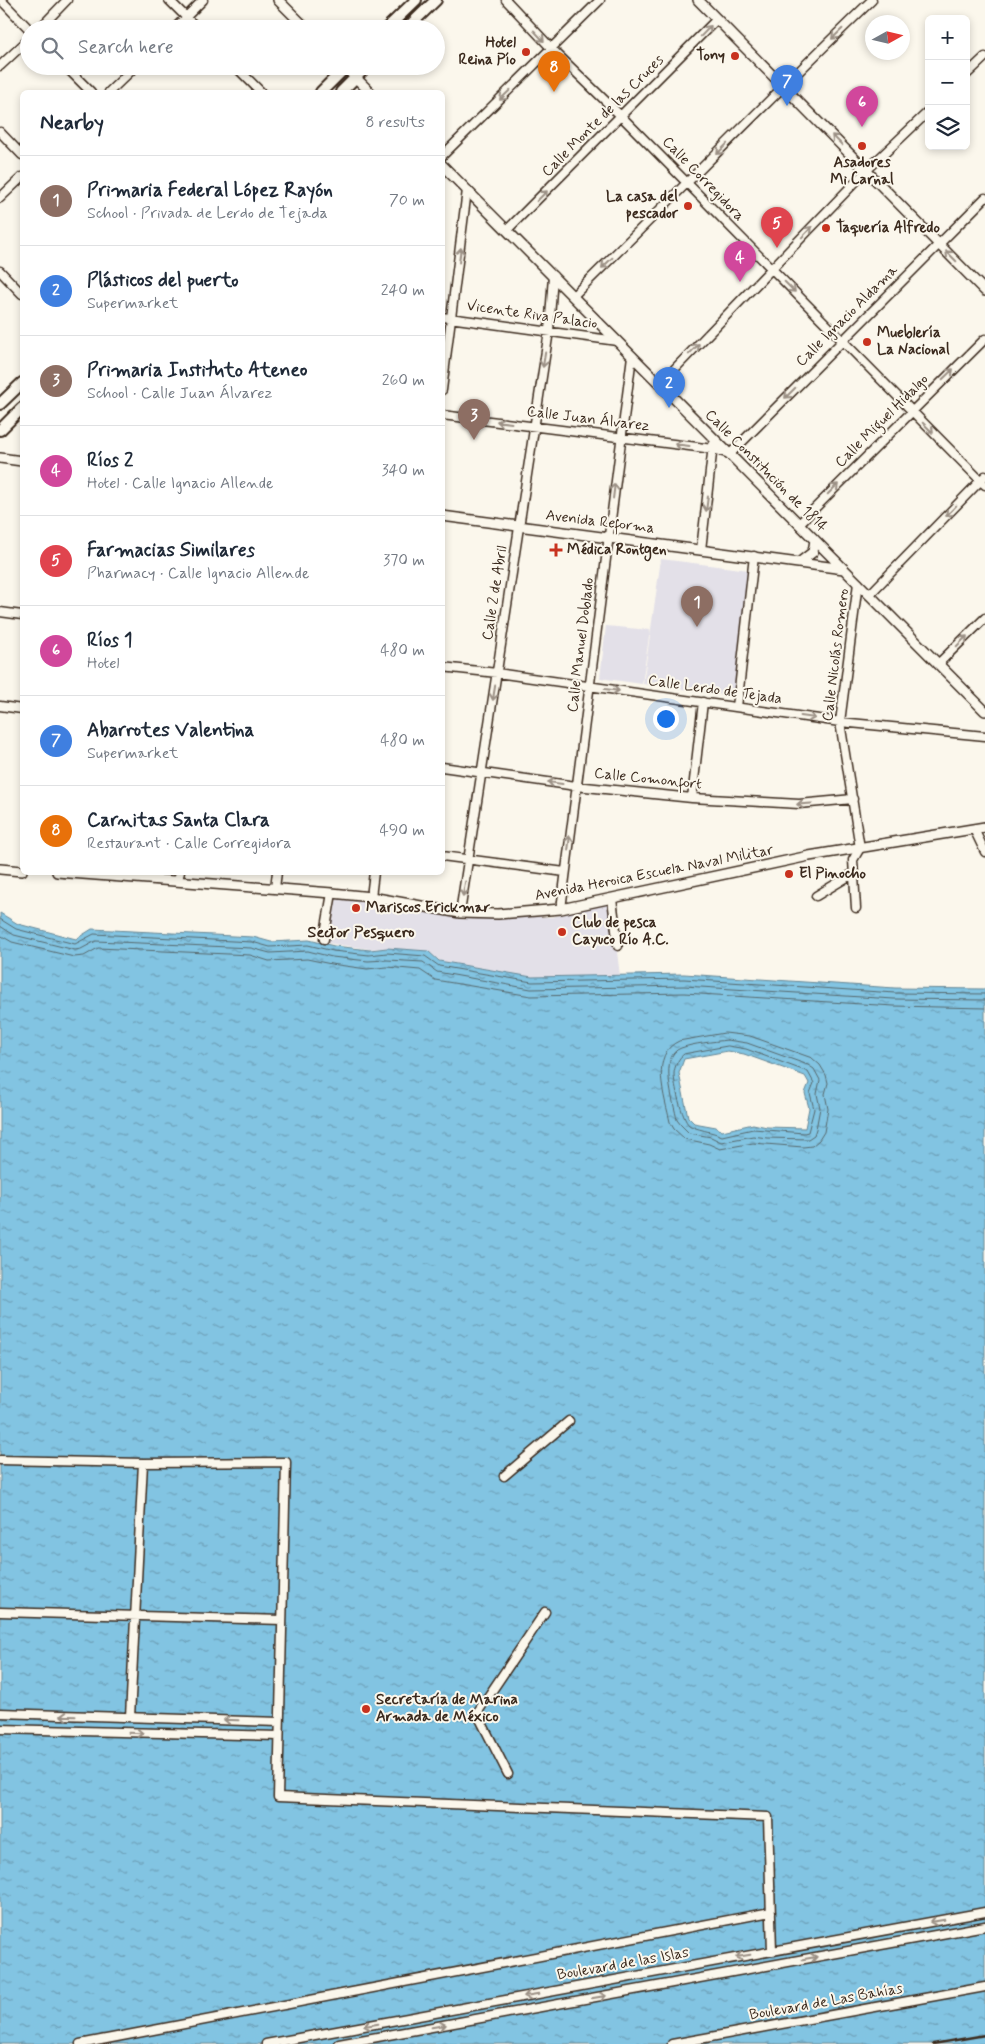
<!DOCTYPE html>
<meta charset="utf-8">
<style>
body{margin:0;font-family:Mynerve,sans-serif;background:#f2f2f3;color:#1f2937}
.controls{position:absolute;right:15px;top:15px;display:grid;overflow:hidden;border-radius:8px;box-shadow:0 2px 8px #0003}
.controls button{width:45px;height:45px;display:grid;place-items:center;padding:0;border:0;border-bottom:1px solid #e0e1e3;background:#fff;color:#1f2937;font:25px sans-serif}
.compass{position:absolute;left:865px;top:15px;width:45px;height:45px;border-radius:50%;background:#fff;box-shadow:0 2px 8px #0003;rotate:82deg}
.you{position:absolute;left:665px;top:718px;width:18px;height:18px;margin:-12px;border:4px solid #fff;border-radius:50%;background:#1a73e8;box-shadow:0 0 0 8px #1a73e833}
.badge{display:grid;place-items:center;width:32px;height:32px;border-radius:50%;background:#b45309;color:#fff;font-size:16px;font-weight:700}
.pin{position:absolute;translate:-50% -41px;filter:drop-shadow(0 1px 2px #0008)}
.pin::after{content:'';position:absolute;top:26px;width:18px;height:15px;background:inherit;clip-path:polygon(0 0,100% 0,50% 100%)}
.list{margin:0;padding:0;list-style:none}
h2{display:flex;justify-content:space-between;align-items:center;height:65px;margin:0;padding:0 20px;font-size:21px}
h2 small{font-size:16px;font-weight:400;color:#747a83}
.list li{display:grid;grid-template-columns:32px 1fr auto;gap:15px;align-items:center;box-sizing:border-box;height:90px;padding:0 20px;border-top:1px solid #e0e1e3}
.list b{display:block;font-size:19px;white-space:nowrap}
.list p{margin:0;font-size:16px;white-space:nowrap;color:#747a83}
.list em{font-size:16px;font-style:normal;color:#747a83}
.icon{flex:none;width:28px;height:28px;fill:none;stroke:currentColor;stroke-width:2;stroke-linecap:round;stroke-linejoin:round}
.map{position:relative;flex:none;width:985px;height:2044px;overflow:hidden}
.search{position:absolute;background:#fff;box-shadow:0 2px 8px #0003;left:20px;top:20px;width:425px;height:55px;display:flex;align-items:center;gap:12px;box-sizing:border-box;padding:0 18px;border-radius:28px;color:#747a83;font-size:19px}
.panel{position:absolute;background:#fff;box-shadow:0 2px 8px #0003;left:20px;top:90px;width:425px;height:785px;border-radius:8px}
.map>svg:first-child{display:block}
</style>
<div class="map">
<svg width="985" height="2044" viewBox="0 0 985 2044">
<defs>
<pattern id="water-ripples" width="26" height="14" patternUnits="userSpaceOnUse" patternTransform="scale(1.25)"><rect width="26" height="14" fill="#82c4e2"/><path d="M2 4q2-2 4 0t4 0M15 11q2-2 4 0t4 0" fill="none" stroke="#6c9fb7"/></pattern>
</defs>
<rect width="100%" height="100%" fill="#fbf7ec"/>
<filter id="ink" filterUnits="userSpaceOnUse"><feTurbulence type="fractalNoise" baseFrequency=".02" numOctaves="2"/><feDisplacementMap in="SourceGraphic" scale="10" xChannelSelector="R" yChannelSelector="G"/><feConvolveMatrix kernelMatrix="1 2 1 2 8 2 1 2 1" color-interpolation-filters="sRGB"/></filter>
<g filter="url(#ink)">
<path fill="#e3e0e8" d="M661,559l88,11 -15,126 -91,-12z
M606,626l44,4 -8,54 -42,-6z
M333,898l127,18 92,1 59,-14 9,73 -88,1 -92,-16 -12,-10 -41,-3 -17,1 -44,-6z"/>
<path fill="url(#water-ripples)" stroke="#668694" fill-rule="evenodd" d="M0,913l18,11 58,15 16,-10 161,8 18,5 38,-2 25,6 36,4 17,-2 41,3 11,10 93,16 152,-3 211,14 90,1v1055h-985zM728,1051l16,3 61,22 4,7 -4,10 4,15 -4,20 -38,-1 -14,-3 -31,7 -6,-4 -22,-4 -6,-6 -9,-44 5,-14z"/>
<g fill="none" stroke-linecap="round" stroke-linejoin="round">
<path stroke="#57686c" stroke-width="1" d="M0,919l16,10 59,15 19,-10 158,8 18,5 38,-2 25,6 36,4 18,-2 38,3 14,10 93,16 152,-3 211,14 90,1
M0,926l14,9 61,15 6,-1 15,-8 155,7 19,5 38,-2 24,6 36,4 19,-1 36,2 14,10 94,17 153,-3 210,13 91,1
M0,935l12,7 62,15 10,-1 14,-8 152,7 19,6 38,-2 24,5 36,5 20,-2 33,3 15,10 96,16 153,-3 210,13 91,2
M725,1033l25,3 62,22 8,7 6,10 2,8 -3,11 3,15 -4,23 -5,8 -7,6 -9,1 -50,-4 -33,6 -11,-5 -24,-5 -11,-10 -4,-7c-5,-24 -21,-68 9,-81z
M727,1040l20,3 61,22 6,4 6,11 -3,14 3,14 -4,21 -2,6 -6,4 -41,-1 -14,-2 -32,6 -10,-5 -22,-4 -8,-8 -4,-5c-3,-17 -19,-64 4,-72 14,-5 31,-6 46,-8z
M728,1046l18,3 62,23 6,11 -4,10 4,16 -6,23 -4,1 -51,-4 -31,7c-8,-4 -28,-7 -33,-11 -7,-6 -15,-41 -15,-51 0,-7 5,-17 10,-20z"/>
<defs>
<path id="minor" d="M1,0l28,29
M169,0l29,29
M506,0l46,49 70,68 363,368
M39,29l28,-29
M174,29l29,-29
M0,66l29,-27
M65,66l26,26
M235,66l26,26
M966,75l19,-18
M109,92l27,-26
M0,132l22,23
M442,156l158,-156
M0,198l22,-21
M507,230l210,-211
M0,271l22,23
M573,296c100,-98 198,-199 299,-296
M442,317l175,24
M660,384l207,-214 62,-59
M442,390l25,-200
M442,415l271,34 17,5 255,-256
M799,524l186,-185
M701,550l12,-105
M869,595l116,-119
M0,612l22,3
M938,664l47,-46
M442,667l55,6 343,49 145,14
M0,706l22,3
M737,707l17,-151
M442,767l134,19 116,12 107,6 54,-5
M692,798l11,-96
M974,829l11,23
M442,856l123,16
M178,880l2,-8
M275,888l2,-16
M816,896l38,-23
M371,897l3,-25
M612,899l6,47
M856,908l-3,-48 7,-12 -20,-126 18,-139
M561,909l71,-553
M460,913l89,-582 4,-55
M324,939l8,-46
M0,1460l143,3 143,-1 -8,335 490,20 4,134
M504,1476l65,-55
M0,1612l282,8
M0,1713l279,9
M130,1717l13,-254
M0,1729l279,7
M508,1774l-31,-61 68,-101
M80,2044l691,-132
M266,2044l719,-132
M339,2044l646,-118
M672,2044l313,-57"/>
<path id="tertiary" d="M278,0l29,29
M698,0l287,291
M344,66l26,26
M442,165l543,546
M0,458l22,3
M442,516l402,53
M800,562l13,-10 2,-12 -3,-3
M0,869l22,2
M57,872l275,21 39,4 89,16 38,1 63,-5 248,-53 176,-29"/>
<path id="secondary" d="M386,29l30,-29
M406,29l30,-29
M321,92l26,-26
M341,92l26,-26
M0,404l22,-21
M0,430l22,-22"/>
</defs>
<use href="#minor" stroke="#3b2a1e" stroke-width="11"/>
<use href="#tertiary" stroke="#3b2a1e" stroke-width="12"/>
<use href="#secondary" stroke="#3b2a1e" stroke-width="14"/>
<use href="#minor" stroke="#fbf7ec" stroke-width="8"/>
<use href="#tertiary" stroke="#fbf7ec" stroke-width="9"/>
<use href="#secondary" stroke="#fbf7ec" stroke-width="10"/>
<path stroke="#3b2a1e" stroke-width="2.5" d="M933,2044l52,-9"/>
</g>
<defs><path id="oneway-shaft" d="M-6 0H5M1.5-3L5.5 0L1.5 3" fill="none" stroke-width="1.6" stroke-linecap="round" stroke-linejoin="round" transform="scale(1.25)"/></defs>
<g stroke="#9b9085">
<use href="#oneway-shaft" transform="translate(706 31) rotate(-46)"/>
<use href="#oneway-shaft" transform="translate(837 34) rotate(136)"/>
<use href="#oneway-shaft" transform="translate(539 36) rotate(47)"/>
<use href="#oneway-shaft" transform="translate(505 95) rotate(136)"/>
<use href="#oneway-shaft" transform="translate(837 140) rotate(-135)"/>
<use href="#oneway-shaft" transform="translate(722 149) rotate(134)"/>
<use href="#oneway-shaft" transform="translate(542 196) rotate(-45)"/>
<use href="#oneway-shaft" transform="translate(807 232) rotate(-46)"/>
<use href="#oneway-shaft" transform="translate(460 255) rotate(-83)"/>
<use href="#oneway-shaft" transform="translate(951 256) rotate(-135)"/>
<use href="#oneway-shaft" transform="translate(607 263) rotate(136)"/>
<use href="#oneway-shaft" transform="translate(790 287) rotate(45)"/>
<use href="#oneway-shaft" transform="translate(694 349) rotate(-46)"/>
<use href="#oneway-shaft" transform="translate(544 360) rotate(99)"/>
<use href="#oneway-shaft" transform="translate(948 374) rotate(-44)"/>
<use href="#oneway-shaft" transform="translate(790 393) rotate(135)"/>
<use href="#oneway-shaft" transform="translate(504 422) rotate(-173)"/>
<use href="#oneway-shaft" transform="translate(928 428) rotate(45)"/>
<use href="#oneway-shaft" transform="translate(682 445) rotate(-173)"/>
<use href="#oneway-shaft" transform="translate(833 489) rotate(-45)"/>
<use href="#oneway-shaft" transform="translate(614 491) rotate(-83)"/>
<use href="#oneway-shaft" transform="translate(707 504) rotate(97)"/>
<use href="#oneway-shaft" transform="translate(951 511) rotate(134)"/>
<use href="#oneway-shaft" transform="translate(962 641) rotate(-45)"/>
<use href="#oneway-shaft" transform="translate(612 690) rotate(7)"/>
<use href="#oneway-shaft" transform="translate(494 693) rotate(99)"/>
<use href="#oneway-shaft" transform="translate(808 717) rotate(8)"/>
<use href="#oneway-shaft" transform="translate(555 783) rotate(-172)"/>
<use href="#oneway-shaft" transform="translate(804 804) rotate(176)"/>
<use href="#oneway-shaft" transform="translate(569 843) rotate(-83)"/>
<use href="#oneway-shaft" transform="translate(464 889) rotate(99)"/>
<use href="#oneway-shaft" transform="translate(68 1716) rotate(-178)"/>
<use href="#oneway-shaft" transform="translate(231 1720) rotate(-178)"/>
<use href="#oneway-shaft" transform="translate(136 1733) rotate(2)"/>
<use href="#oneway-shaft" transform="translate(937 1921) rotate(170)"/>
<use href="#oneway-shaft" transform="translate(743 1956) rotate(170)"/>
<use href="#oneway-shaft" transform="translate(810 1958) rotate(-10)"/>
<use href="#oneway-shaft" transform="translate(531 1995) rotate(170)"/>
<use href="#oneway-shaft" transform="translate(599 1997) rotate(-10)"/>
<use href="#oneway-shaft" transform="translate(371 2025) rotate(170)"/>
<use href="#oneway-shaft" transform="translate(439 2026) rotate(-10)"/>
</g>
</g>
<g fill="#c8321e" stroke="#fbf7ec" stroke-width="2">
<circle cx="526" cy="52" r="5"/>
<circle cx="735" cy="56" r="5"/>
<circle cx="862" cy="146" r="5"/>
<circle cx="688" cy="206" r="5"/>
<circle cx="826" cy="228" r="5"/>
<circle cx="867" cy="342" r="5"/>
<path d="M553.5 542.5h5v5h5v5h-5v5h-5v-5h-5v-5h5z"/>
<circle cx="789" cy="874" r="5"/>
<circle cx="356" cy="908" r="5"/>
<circle cx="562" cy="932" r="5"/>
<circle cx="366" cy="1709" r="5"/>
</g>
<g text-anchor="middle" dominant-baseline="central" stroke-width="4" stroke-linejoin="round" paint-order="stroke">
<g font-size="15" font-weight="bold" fill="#3b2a1e" stroke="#fbf7ec" text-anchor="start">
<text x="516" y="43" text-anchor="end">Hotel<tspan x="516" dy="17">Reina Pío</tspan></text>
<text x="725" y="56" text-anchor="end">Tony</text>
<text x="862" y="163" text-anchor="middle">Asadores<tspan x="862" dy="17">Mi Carnal</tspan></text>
<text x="678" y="197" text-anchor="end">La casa del<tspan x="678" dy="17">pescador</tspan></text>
<text x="836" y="228">Taquería Alfredo</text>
<text x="877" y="333">Mueblería<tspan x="877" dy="17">La Nacional</tspan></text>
<text x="567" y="550">Médica Rontgen</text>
<text x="799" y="874">El Pinocho</text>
<text x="366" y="908">Mariscos Erickmar</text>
<text x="572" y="923">Club de pesca<tspan x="572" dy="17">Cayuco Río A.C.</tspan></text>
<text x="376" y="1700">Secretaría de Marina<tspan x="376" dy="17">Armada de México</tspan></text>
</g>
<g font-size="15" fill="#3b2a1e" stroke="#fbf7ec">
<text transform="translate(603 116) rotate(-45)">Calle Monte de las Cruces</text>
<text transform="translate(703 179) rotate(46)">Calle Corregidora</text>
<text transform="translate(532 315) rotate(8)">Vicente Riva Palacio</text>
<text transform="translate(847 316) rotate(-45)">Calle Ignacio Aldama</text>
<text transform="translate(588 419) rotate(7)">Calle Juan Álvarez</text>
<text transform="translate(882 421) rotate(-45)">Calle Miguel Hidalgo</text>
<text transform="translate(766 471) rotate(45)">Calle Constitución de 1814</text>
<text transform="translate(600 522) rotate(7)">Avenida Reforma</text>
<text transform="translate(495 593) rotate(-81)">Calle 2 de Abril</text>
<text transform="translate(581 645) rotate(-83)">Calle Manuel Doblado</text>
<text transform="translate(836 655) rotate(-83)">Calle Nicolás Romero</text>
<text transform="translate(715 690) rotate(8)">Calle Lerdo de Tejada</text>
<text transform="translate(648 779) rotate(6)">Calle Comonfort</text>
<text transform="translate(654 873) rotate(-11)">Avenida Heroica Escuela Naval Militar</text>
<text transform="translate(623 1964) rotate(-10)">Boulevard de las Islas</text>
<text transform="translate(826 2002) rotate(-10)">Boulevard de Las Bahías</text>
</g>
<g font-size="16" font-weight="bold" fill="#3b2a1e" stroke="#fbf7ec">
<text x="361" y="932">Sector Pesquero</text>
</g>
</g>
</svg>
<div class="controls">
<button>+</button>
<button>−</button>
<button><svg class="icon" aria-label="layers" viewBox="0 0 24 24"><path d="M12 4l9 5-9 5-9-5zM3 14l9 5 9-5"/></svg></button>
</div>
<svg class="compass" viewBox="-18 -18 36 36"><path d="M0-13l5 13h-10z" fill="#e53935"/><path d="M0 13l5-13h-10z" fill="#747a83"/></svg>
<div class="you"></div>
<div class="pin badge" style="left:697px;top:627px;background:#8d6e63">1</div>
<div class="pin badge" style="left:669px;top:408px;background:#3f7fe0">2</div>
<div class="pin badge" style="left:474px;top:440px;background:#8d6e63">3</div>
<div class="pin badge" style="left:740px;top:282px;background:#d1479c">4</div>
<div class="pin badge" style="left:777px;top:248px;background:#e0444e">5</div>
<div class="pin badge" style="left:862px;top:127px;background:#d1479c">6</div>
<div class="pin badge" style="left:787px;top:106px;background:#3f7fe0">7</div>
<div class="pin badge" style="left:554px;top:92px;background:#e8710a">8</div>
<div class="search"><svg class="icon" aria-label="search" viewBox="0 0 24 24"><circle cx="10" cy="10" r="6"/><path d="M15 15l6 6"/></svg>Search here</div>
<section class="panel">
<h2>Nearby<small>8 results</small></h2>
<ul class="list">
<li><span class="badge" style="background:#8d6e63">1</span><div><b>Primaria Federal López Rayón</b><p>School · Privada de Lerdo de Tejada</p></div><em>70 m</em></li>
<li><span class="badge" style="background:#3f7fe0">2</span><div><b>Plásticos del puerto</b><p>Supermarket</p></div><em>240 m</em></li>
<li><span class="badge" style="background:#8d6e63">3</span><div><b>Primaria Instituto Ateneo</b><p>School · Calle Juan Álvarez</p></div><em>260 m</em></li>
<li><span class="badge" style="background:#d1479c">4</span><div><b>Ríos 2</b><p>Hotel · Calle Ignacio Allende</p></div><em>340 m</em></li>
<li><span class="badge" style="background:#e0444e">5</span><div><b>Farmacias Similares</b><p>Pharmacy · Calle Ignacio Allende</p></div><em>370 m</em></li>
<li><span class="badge" style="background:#d1479c">6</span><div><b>Ríos 1</b><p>Hotel</p></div><em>480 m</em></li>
<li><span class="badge" style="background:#3f7fe0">7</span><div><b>Abarrotes Valentina</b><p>Supermarket</p></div><em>480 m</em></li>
<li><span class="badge" style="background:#e8710a">8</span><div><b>Carnitas Santa Clara</b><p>Restaurant · Calle Corregidora</p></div><em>490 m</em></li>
</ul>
</section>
</div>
